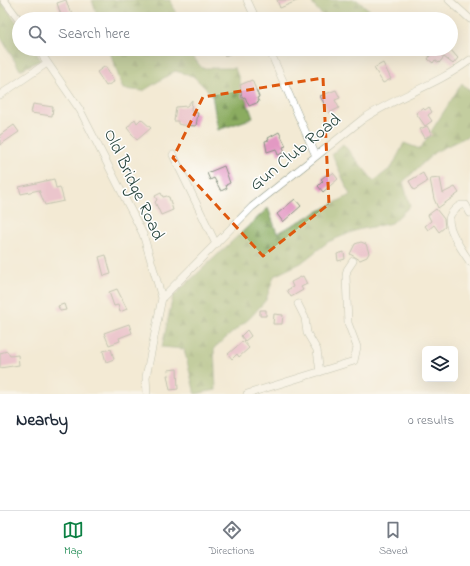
<!DOCTYPE html>
<style>
body{margin:0;font-family:"Indie Flower",sans-serif;background:#f2f2f3;color:#1f2937}
.controls{position:absolute;right:12px;bottom:12px;display:grid;overflow:hidden;border-radius:6px;box-shadow:0 4px 16px #0002}
.controls button{width:36px;height:36px;display:grid;place-items:center;padding:0;border:0;border-bottom:1px solid #e0e1e3;background:#fff;color:#1f2937;font:20px sans-serif}
.list{margin:0;padding:0;list-style:none}
h2{display:flex;justify-content:space-between;align-items:center;height:52px;margin:0;padding:0 16px;font-size:17px}
h2 small{font-size:13px;font-weight:400;color:#747a83}
.icon{flex:none;width:22px;height:22px;fill:none;stroke:currentColor;stroke-width:2;stroke-linecap:round;stroke-linejoin:round}
.map{position:relative;flex:none;width:470px;height:394px;overflow:hidden}
.search{position:absolute;background:#fff;box-shadow:0 4px 16px #0002;left:12px;right:12px;top:12px;height:44px;display:flex;align-items:center;gap:10px;box-sizing:border-box;padding:0 14px;border-radius:22px;color:#747a83;font-size:15px}
.sheet{height:116px;background:#fff}
nav{display:flex;justify-content:space-around;align-items:center;box-sizing:border-box;height:56px;border-top:1px solid #e0e1e3;background:#fff;font-size:11px;color:#747a83}
nav a{display:grid;justify-items:center;gap:2px}
nav .on{color:#0b8043}
.map>svg:first-child{display:block}
</style>
<div class="map">
<svg width="470" height="394" viewBox="0 0 470 394">
<defs>
<pattern id="forest-firs" width="22" height="20" patternUnits="userSpaceOnUse"><rect width="22" height="20" fill="#8bac60"/><path d="M5 1l3.5 6h-7zM16 11l3.5 6h-7z" fill="#718d50"/></pattern>
</defs>
<rect width="100%" height="100%" fill="#fff"/>
<filter id="ink" filterUnits="userSpaceOnUse"><feTurbulence type="fractalNoise" baseFrequency=".025" numOctaves="2"/><feDisplacementMap in="SourceGraphic" scale="8" xChannelSelector="R" yChannelSelector="G"/><feConvolveMatrix kernelMatrix="1 2 1 2 8 2 1 2 1" color-interpolation-filters="sRGB"/></filter>
<filter id="wash" filterUnits="userSpaceOnUse"><feTurbulence type="fractalNoise" baseFrequency=".012" numOctaves="4" result="noise"/><feDisplacementMap in="SourceGraphic" scale="16" xChannelSelector="R" yChannelSelector="G"/><feGaussianBlur stdDeviation="0.9" result="paint"/><feColorMatrix in="noise" values="0 0 0 0 0 0 0 0 0 0 0 0 0 0 0 0 0 1.4 0 .05"/><feComposite in="paint" operator="in"/></filter>
<g filter="url(#wash)">
<rect width="100%" height="100%" fill="#f3ead4"/>
<path fill="url(#forest-firs)" stroke="#55744a" d="M0,0l19,25v24h15l7,11 -21,10 -20,-34z
M92,0h78l8,19h-80z
M312,0h45l24,19h-55l-13,-14z
M109,49h81l4,9 8,10h33l18,50 -35,12 -6,-35 -19,-19 -18,-5 -32,20 -20,-2z
M462,83l8,8v44l-35,17 -32,30 7,24 -18,17 -35,7 -29,12 -27,21 -27,13 -8,24 -16,18 -36,30 2,42 -21,4 -11,-45 -22,-2 11,-51 95,-88 9,25 73,-38 -18,-41 11,-10 31,37 18,-14 12,-24 16,6z"/>
<g id="blocks">
<path fill="#e399c3" d="M66,0l4,12 2,-1 1,8h-7l-2,-5 -3,1 -4,-12z
M277,0h22l-19,8z
M222,49h19l-16,7z
M431,49h19l8,9 -5,6 -9,-7 -5,6 -4,-3 -2,3 -5,-4 2,-3 -3,-2z
M383,63l8,16 -8,4 -9,-15z
M104,67h2l8,15 -8,4 -9,-14z
M252,80l7,17 -2,1 2,4 -10,4 -4,-9 -3,1 -2,-13z
M336,90l4,8 -5,2 4,8 -10,5 -9,-17z
M192,100l-1,10 1,2 6,1 -2,13 -14,-1 -4,-1v-3h-4l2,-14 11,-1z
M33,104l20,3 -1,9 -21,-3z
M429,107l3,5 -4,3 4,6 -7,5 -9,-13 7,-5 2,2z
M135,119l2,4 4,-4 10,9 -14,12 -10,-12z
M14,125l5,7 -19,13v-10z
M427,126l5,9 -7,3 -5,-9z
M279,132l7,14 -3,1 2,5 -7,3 -2,-6 -9,3 -2,-11 4,-1 -1,-2z
M224,166l6,17 -4,2 1,3 -6,3 -7,-13 -4,2 -3,-7z
M329,173l1,2 3,-2 5,6 -15,13 -5,-6 5,-5 -2,-2z
M423,173l4,9 -13,8 -5,-9z
M440,178l3,15 12,-6 4,6 -21,15 -4,-9 -4,-20z
M54,179l2,9 4,-1 4,14 -19,4 -6,-15 -18,4 -2,-7z
M161,193l2,4 4,-1 1,1h1l4,13 -12,5 -6,-13 2,-2 -2,-4z
M295,199l6,7 -18,16 -6,-8z
M436,209l8,10 1,8 -6,5 -5,-7 -6,5 -3,-4 6,-5 -3,-6z
M361,242l5,2 3,9 -2,4 -7,3 -10,-6 5,-10z
M344,252l1,7 -7,2 -1,-7z
M106,255l5,19 -7,2 -5,-19z
M303,276l4,8 -6,3 2,3 -12,7 -4,-7 6,-3 -2,-5z
M117,289l10,20 -7,3 -2,-7 -4,1 -5,-14z
M64,304l2,6 -6,1 -2,-5z
M260,310h6v6h-6z
M274,314l9,1 -1,9h-9z
M129,324l3,9 -13,5 1,3 -11,4 -5,-12z
M247,330l4,6 -6,5 -4,-5z
M243,341l6,7 -10,9 -2,-3 -5,5 -4,-5z
M111,349l3,10 -8,3 -3,-11z
M7,351l3,5 8,-1 1,10 -19,3v-15z
M177,369l1,20 -8,1 -3,-15h2l-1,-5z"/>
</g>
</g>
<g filter="url(#ink)">
<use href="#blocks" fill-opacity="0" stroke="#899484" stroke-width="1"/>
<g fill="none" stroke-linecap="round" stroke-linejoin="round">
<defs>
<path id="minor" d="M4,0l15,20
M247,0l9,19
M449,0l21,19
M38,49l42,61 63,124 19,64 -16,79 1,17
M269,49l47,107
M0,95l47,-32
M173,155l43,89
M470,213l-4,-8h-5c-4,2 -9,7 -11,11 -5,11 14,37 20,46
M162,298l90,-91 111,-88c34,-23 74,-34 107,-59
M298,304l7,14 2,15 10,17 3,22
M247,394l107,-33 3,-14 -9,-24 -2,-47 1,-6 6,-9"/>
</defs>
<use href="#minor" stroke="#899484" stroke-width="8"/>
<use href="#minor" stroke="#fff" stroke-width="7"/>
</g>
</g>
<path d="M0 0H470V394H0ZM323,78l6,126 -66,52 -90,-98 30,-61z" fill="#f3ead4" fill-opacity=".55" fill-rule="evenodd"/>
<path fill="none" stroke="#de580e" stroke-width="3" stroke-dasharray="8 5" stroke-linejoin="round" d="M323,78l6,126 -66,52 -90,-98 30,-61z"/>
<g text-anchor="middle" dominant-baseline="central" stroke-width="3" stroke-linejoin="round" paint-order="stroke">
<g font-size="18" fill="#1f3d34" stroke="#fff">
<text transform="translate(296 153) rotate(-39)">Gun Club Road</text>
<text transform="translate(133 185) rotate(65)">Old Bridge Road</text>
</g>
</g>
</svg>
<div class="controls">
<button><svg class="icon" aria-label="layers" viewBox="0 0 24 24"><path d="M12 4l9 5-9 5-9-5zM3 14l9 5 9-5"/></svg></button>
</div>
<div class="search"><svg class="icon" aria-label="search" viewBox="0 0 24 24"><circle cx="10" cy="10" r="6"/><path d="M15 15l6 6"/></svg>Search here</div>
</div>
<section class="sheet">
<h2>Nearby<small>0 results</small></h2>
<ul class="list">
</ul>
</section>
<nav>
<a class="on"><svg class="icon" aria-label="map" viewBox="0 0 24 24"><path d="M3 6l6-2 6 2 6-2v14l-6 2-6-2-6 2zM9 4v14M15 6v14"/></svg>Map</a>
<a><svg class="icon" aria-label="directions" viewBox="0 0 24 24"><path d="M12 3l9 9-9 9-9-9zM9 14v-3h6M13 9l2 2-2 2"/></svg>Directions</a>
<a><svg class="icon" aria-label="saved" viewBox="0 0 24 24"><path d="M7 4h10v16l-5-4-5 4z"/></svg>Saved</a>
</nav>
